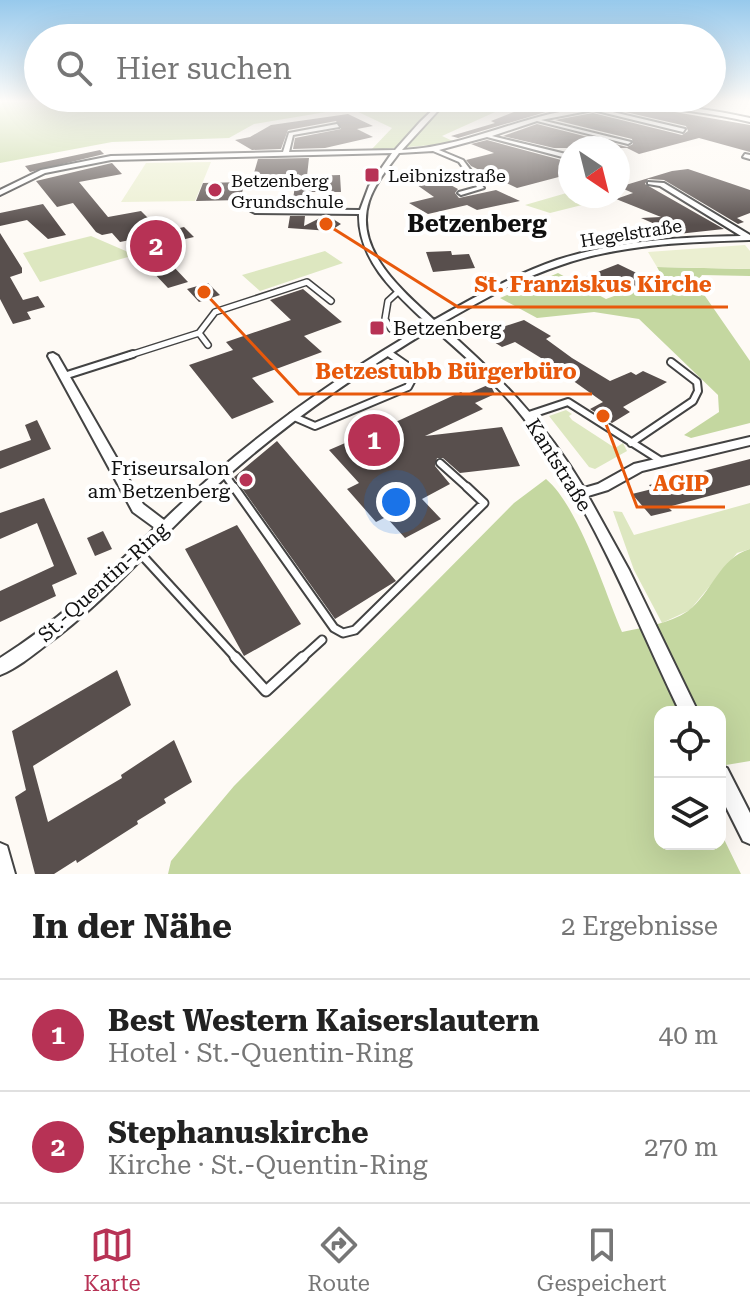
<!DOCTYPE html>
<html lang="de">
<meta charset="utf-8">
<style>
body{margin:0;font-family:"Roboto Serif",serif;background:#f2f2f2;color:#222}
.controls{position:absolute;right:24px;bottom:24px;display:grid;overflow:hidden;border-radius:16px;box-shadow:0 8px 32px #0002}
.controls button{width:72px;height:72px;display:grid;place-items:center;padding:0;border:0;border-bottom:2px solid #e0e0e0;background:#fff;color:#222;font:40px sans-serif}
.compass{position:absolute;left:558px;top:136px;width:72px;height:72px;border-radius:50%;background:#fff;box-shadow:0 8px 32px #0002;rotate:145deg}
.you{position:absolute;left:396px;top:502px;width:28px;height:28px;margin:-20px;border:6px solid #fff;border-radius:50%;background:#1a73e8;box-shadow:0 0 0 12px #1a73e833}
.badge{display:grid;place-items:center;width:52px;height:52px;border-radius:50%;background:#b73255;color:#fff;font-size:26px;font-weight:700}
.pin{position:absolute;translate:-50% -50%;border:4px solid #fff;box-shadow:0 2px 8px #0006}
.list{margin:0;padding:0;list-style:none}
h2{display:flex;justify-content:space-between;align-items:center;height:104px;margin:0;padding:0 32px;font-size:34px}
h2 small{font-size:26px;font-weight:400;color:#767676}
.list li{display:grid;grid-template-columns:52px 1fr auto;gap:24px;align-items:center;box-sizing:border-box;height:112px;padding:0 32px;border-top:2px solid #e0e0e0}
.list b{display:block;font-size:30px;white-space:nowrap}
.list p{margin:0;font-size:26px;white-space:nowrap;color:#767676}
.list em{font-size:26px;font-style:normal;color:#767676}
.icon{flex:none;width:44px;height:44px;fill:none;stroke:currentColor;stroke-width:2;stroke-linecap:round;stroke-linejoin:round}
.map{position:relative;flex:none;width:750px;height:874px;overflow:hidden}
.search{position:absolute;background:#fff;box-shadow:0 8px 32px #0002;left:24px;right:24px;top:24px;height:88px;display:flex;align-items:center;gap:20px;box-sizing:border-box;padding:0 28px;border-radius:44px;color:#767676;font-size:30px}
.sheet{height:328px;background:#fff}
nav{display:flex;justify-content:space-around;align-items:center;box-sizing:border-box;height:112px;border-top:2px solid #e0e0e0;background:#fff;font-size:22px;color:#767676}
nav a{display:grid;justify-items:center;gap:4px}
nav .on{color:#b73255}
.map>svg:first-child{display:block}
</style>
<div class="map">
<svg width="750" height="874" viewBox="0 0 750 874">
<rect width="100%" height="100%" fill="#fefaf5"/>
<path fill="#dde7c0" d="M570,192v4h18l10,5 -48,12 -25,-8z
M91,236l44,19 -95,27 -17,-29z
M325,251l18,12 -83,28 -18,-16z
M566,410l6,4 -3,2 3,4 43,28 8,-5 4,8 -32,18 -6,-2 -40,-51z
M750,503v46l-13,4 -47,57 -28,13 -28,-53 -21,-59 9,1 12,23z"/>
<path fill="#c4d7a0" d="M0,102h540l-45,10 -53,24 15,7 -86,7 21,-22 -42,-20 -96,16 -25,14 -117,4 -112,21z
M657,267l93,2v7l-48,-1 -6,8 54,78v62l-59,15 -7,-3 35,-23 -1,-17 -79,-76 -45,-7 -57,6 -37,-20 58,-25 48,26 57,-21z
M546,479c33,28 58,111 76,153 22,-5 47,-8 66,-21 24,-18 31,-53 62,-62v212l-30,5v-54h-60v132h60v-13l21,43h-573l3,-13 63,-75 280,-283z"/>
<path fill="#ebefd1" d="M211,162l-16,39 -74,1 25,-39z
M745,245l5,6v18l-93,-2 -9,-15z"/>
<path fill="#584f4d" d="M544,102h65l-60,9 -91,27 -7,-2 44,-13 -4,-2 23,-9 -6,-2z
M621,111l54,1 75,13v27l-51,-14 -60,16 -12,-6h-73l-51,-12 34,-12 90,23 6,-3 -1,-5 -77,-19 38,-7 89,22 6,-4 -2,-5z
M348,114l25,12 -16,3 16,8 -48,11 -32,1 2,-11 46,-9 -5,-8 -48,9 -7,19 -29,1 -17,-10 15,-3 21,-12z
M487,140l78,21 -3,1 8,3v9l-53,14 -46,-22 -5,-6 28,-7 -23,-9z
M100,150l4,4 -74,18 -5,-6z
M309,158l-2,18 33,-1 1,17h-34l-1,14h-14l4,-27 -44,1 6,-21z
M112,163l10,11 -43,8 29,35 33,-6 21,21 22,-5 10,10 -26,6 4,5 -24,6 -13,-15 -15,3 -8,-9 -10,2 -6,-3 -23,-29 -16,4 -21,-26z
M688,169l62,21v23l-13,5 7,4 -6,2 -74,-44 -16,-1 -3,5 79,45 -46,5 -37,-16 20,-1 -45,-18 17,-6 -14,-6 53,-16z
M432,175l26,14 -3,4 4,5 37,-8 24,11 -43,9 -10,-5 -39,9 -19,-11 25,-6 -24,-17z
M245,182l-5,18 -44,1 7,-18z
M43,204l23,31 -18,4 -21,-19 -27,6v-13z
M290,216h15l-1,10 18,-9h8l11,7 -11,7 -42,-3z
M0,233l22,35v5l-12,4 13,23 15,-4 7,11 -18,5 4,7 -18,5 -13,-25z
M451,251l1,4 17,-1 6,14 -42,4 -7,-20z
M618,264l33,16 -35,14 -8,-5 -10,3 -21,-12z
M172,265l16,17 -20,6 -16,-17z
M208,283l12,12 -21,7 -12,-13z
M303,289l39,33 -38,14 18,16 -70,26 22,24 -42,17 -43,-54 44,-15 -7,-8 65,-22 -21,-20z
M524,320l27,16 -5,3 26,19 38,23 21,-9 5,3 7,-4 24,11 -44,25 7,5 -18,11 -22,-14 13,-7 -62,-44 -26,-16 -13,5 -21,-13z
M490,384l5,10 -20,9 8,6 -58,27 77,-9 18,39 -60,7 -17,-15h-6l-2,8 15,18 -28,15 19,20 -36,19 -19,-21 -10,5 -29,-33 12,-6 -30,-33 30,-13 -9,-9 29,-13 10,10 72,-33 4,3z
M37,420l14,29 -51,20v-18l31,-11 -6,-15z
M277,441l119,140 -61,38 -101,-142z
M750,459v26l-82,22 4,4 -21,5 -19,-22 20,-5 -3,-4z
M44,498l33,76 -25,11 4,11 -56,26v-31l54,-25 -17,-43 -37,16v-26z
M237,525l64,99 -57,32 -59,-107z
M103,531l9,18 -17,7 -8,-18z
M117,670l14,35 -98,61 15,56 74,-44 -1,-3 53,-35 18,42 -28,17 2,4 -29,18 1,3 -61,39 -1,-3 -22,14h-19l-20,-77 11,-7 -14,-59z"/>
<g fill="none" stroke-linecap="round" stroke-linejoin="round">
<defs>
<path id="lane-far3" d="M399,291l-11,10 -3,18 6,10 15,10
M208,345l-9,-12 16,-21 92,-30 24,19
M387,352l6,4
M127,356l72,-23"/>
<path id="lane-far2" d="M64,376l69,-22
M529,415l39,-13 93,59
M292,416l23,10 93,-39 8,-15 -26,-18
M631,443l62,-42 5,-10 -1,-9 -26,-20
M440,463l29,26
M223,472l12,17"/>
<path id="lane-far1" d="M234,487l100,141 9,5 12,-3 129,-127 -17,-16
M139,552l98,107
M301,659l21,-19"/>
<path id="lane" d="M235,657l31,34 37,-34"/>
<path id="street" d="M441,102h5l-44,48c52,-2 98,-24 148,-36 67,-16 133,-11 200,4v4c-50,-12 -99,-17 -150,-13l85,20 -2,3 -90,-22 -52,10 90,22 -3,2 -91,-23 -45,15 78,19v4l-83,-22 -48,13 24,10 21,28 -23,7 -3,-2 1,-1 18,-5 -18,-25 -26,-11 -34,2c-11,15 -24,30 -30,48 -16,49 34,90 65,119 40,-23 80,-45 123,-60 59,-19 122,-23 184,-24l-81,-50 -12,-2v-2l16,1 86,52v5c-63,2 -129,4 -189,25 -43,14 -82,37 -121,59 57,50 105,98 144,164l14,-4 36,-20 116,-27v8l-108,26 -34,19 -20,6 41,74 69,142h-18c-50,-104 -92,-218 -167,-307 -24,-28 -52,-52 -80,-77 -83,50 -161,105 -231,171 -52,49 -98,104 -156,146 -14,11 -29,23 -46,30v-17c58,-36 106,-83 155,-130l-22,-16 -85,-156 1,-2 4,-1 5,3 85,148 21,16c79,-77 168,-141 264,-196 -32,-30 -70,-63 -69,-110l-104,-1 -4,-2 4,-2 105,1 9,-24 23,-33 -281,7 -66,13 -45,22v-5l41,-20 70,-14 172,-4 6,-19 48,-9 2,3 -46,8 -4,17 106,-2 25,-28z
M745,154l5,1v4l-7,-2z
M720,765l7,3 23,45v31l-7,-3 -23,-46z
M0,843l7,3 8,28h-15z"/>
</defs>
<use href="#lane-far3" stroke="#434343" stroke-width="8"/>
<use href="#lane-far2" stroke="#434343" stroke-width="10"/>
<use href="#lane-far1" stroke="#434343" stroke-width="11"/>
<use href="#lane" stroke="#434343" stroke-width="13"/>
<use href="#street" stroke="#434343" stroke-width="4"/>
<use href="#lane-far3" stroke="#fff" stroke-width="5"/>
<use href="#lane-far2" stroke="#fff" stroke-width="6"/>
<use href="#lane-far1" stroke="#fff" stroke-width="7"/>
<use href="#lane" stroke="#fff" stroke-width="9"/>
<use href="#street" fill="#fff" fill-rule="evenodd"/>
</g>
<linearGradient id="sky" x2="0" y2="1"><stop stop-color="#97c9ec"/><stop offset="0.45" stop-color="#fffdfa"/><stop offset="1" stop-color="#fffdfa" stop-opacity="0"/></linearGradient>
<rect width="750" height="225" fill="url(#sky)"/>
<g fill="#b73255" stroke="#fff" stroke-width="3">
<rect x="364" y="167" width="16" height="16" rx="4"/>
<circle cx="215" cy="190" r="8"/>
<rect x="369" y="320" width="16" height="16" rx="4"/>
<circle cx="246" cy="480" r="8"/>
</g>
<g text-anchor="middle" dominant-baseline="central" stroke-width="8" stroke-linejoin="round" paint-order="stroke">
<g font-size="18" fill="#101010" stroke="#fff" text-anchor="start">
<text x="388" y="175">Leibnizstraße</text>
<text x="231" y="180">Betzenberg<tspan x="231" dy="21">Grundschule</tspan></text>
</g>
<g font-size="18" fill="#101010" stroke="#fff">
<text transform="translate(631 233) rotate(-9)">Hegelstraße</text>
</g>
<g font-size="20" fill="#101010" stroke="#fff" text-anchor="start">
<text x="393" y="328">Betzenberg</text>
<text x="230" y="468" text-anchor="end">Friseursalon<tspan x="230" dy="23">am Betzenberg</tspan></text>
</g>
<g font-size="20" fill="#101010" stroke="#fff">
<text transform="translate(559 465) rotate(58)">Kantstraße</text>
<text transform="translate(103 582) rotate(-42)">St.-Quentin-Ring</text>
</g>
<g font-size="24" font-weight="bold" fill="#101010" stroke="#fff">
<text x="477" y="224">Betzenberg</text>
</g>
</g>
<path fill="none" stroke="#e8590c" stroke-width="3" d="M326 224L458 307H728M204 292L299 394H592M603 416L637 507H725"/>
<g fill="#e8590c" stroke="#fff" stroke-width="3">
<circle cx="326" cy="224" r="8"/>
<circle cx="204" cy="292" r="8"/>
<circle cx="603" cy="416" r="8"/>
</g>
<g font-size="22" text-anchor="middle" font-weight="bold" fill="#e8590c" stroke="#fff" stroke-width="8" stroke-linejoin="round" paint-order="stroke">
<text x="593" y="292">St. Franziskus Kirche</text>
<text x="446" y="379">Betzestubb Bürgerbüro</text>
<text x="681" y="491">AGIP</text>
</g>
</svg>
<div class="controls">
<button><svg class="icon" aria-label="locate" viewBox="0 0 24 24"><circle cx="12" cy="12" r="6"/><path d="M12 2v4M12 18v4M2 12h4M18 12h4"/></svg></button>
<button><svg class="icon" aria-label="layers" viewBox="0 0 24 24"><path d="M12 4l9 5-9 5-9-5zM3 14l9 5 9-5"/></svg></button>
</div>
<svg class="compass" viewBox="-18 -18 36 36"><path d="M0-13l5 13h-10z" fill="#e53935"/><path d="M0 13l5-13h-10z" fill="#767676"/></svg>
<div class="you"></div>
<div class="pin badge" style="left:374px;top:440px">1</div>
<div class="pin badge" style="left:156px;top:246px">2</div>
<div class="search"><svg class="icon" aria-label="search" viewBox="0 0 24 24"><circle cx="10" cy="10" r="6"/><path d="M15 15l6 6"/></svg>Hier suchen</div>
</div>
<section class="sheet">
<h2>In der Nähe<small>2 Ergebnisse</small></h2>
<ul class="list">
<li><span class="badge">1</span><div><b>Best Western Kaiserslautern</b><p>Hotel · St.-Quentin-Ring</p></div><em>40 m</em></li>
<li><span class="badge">2</span><div><b>Stephanuskirche</b><p>Kirche · St.-Quentin-Ring</p></div><em>270 m</em></li>
</ul>
</section>
<nav>
<a class="on"><svg class="icon" aria-label="map" viewBox="0 0 24 24"><path d="M3 6l6-2 6 2 6-2v14l-6 2-6-2-6 2zM9 4v14M15 6v14"/></svg>Karte</a>
<a><svg class="icon" aria-label="directions" viewBox="0 0 24 24"><path d="M12 3l9 9-9 9-9-9zM9 14v-3h6M13 9l2 2-2 2"/></svg>Route</a>
<a><svg class="icon" aria-label="saved" viewBox="0 0 24 24"><path d="M7 4h10v16l-5-4-5 4z"/></svg>Gespeichert</a>
</nav>
